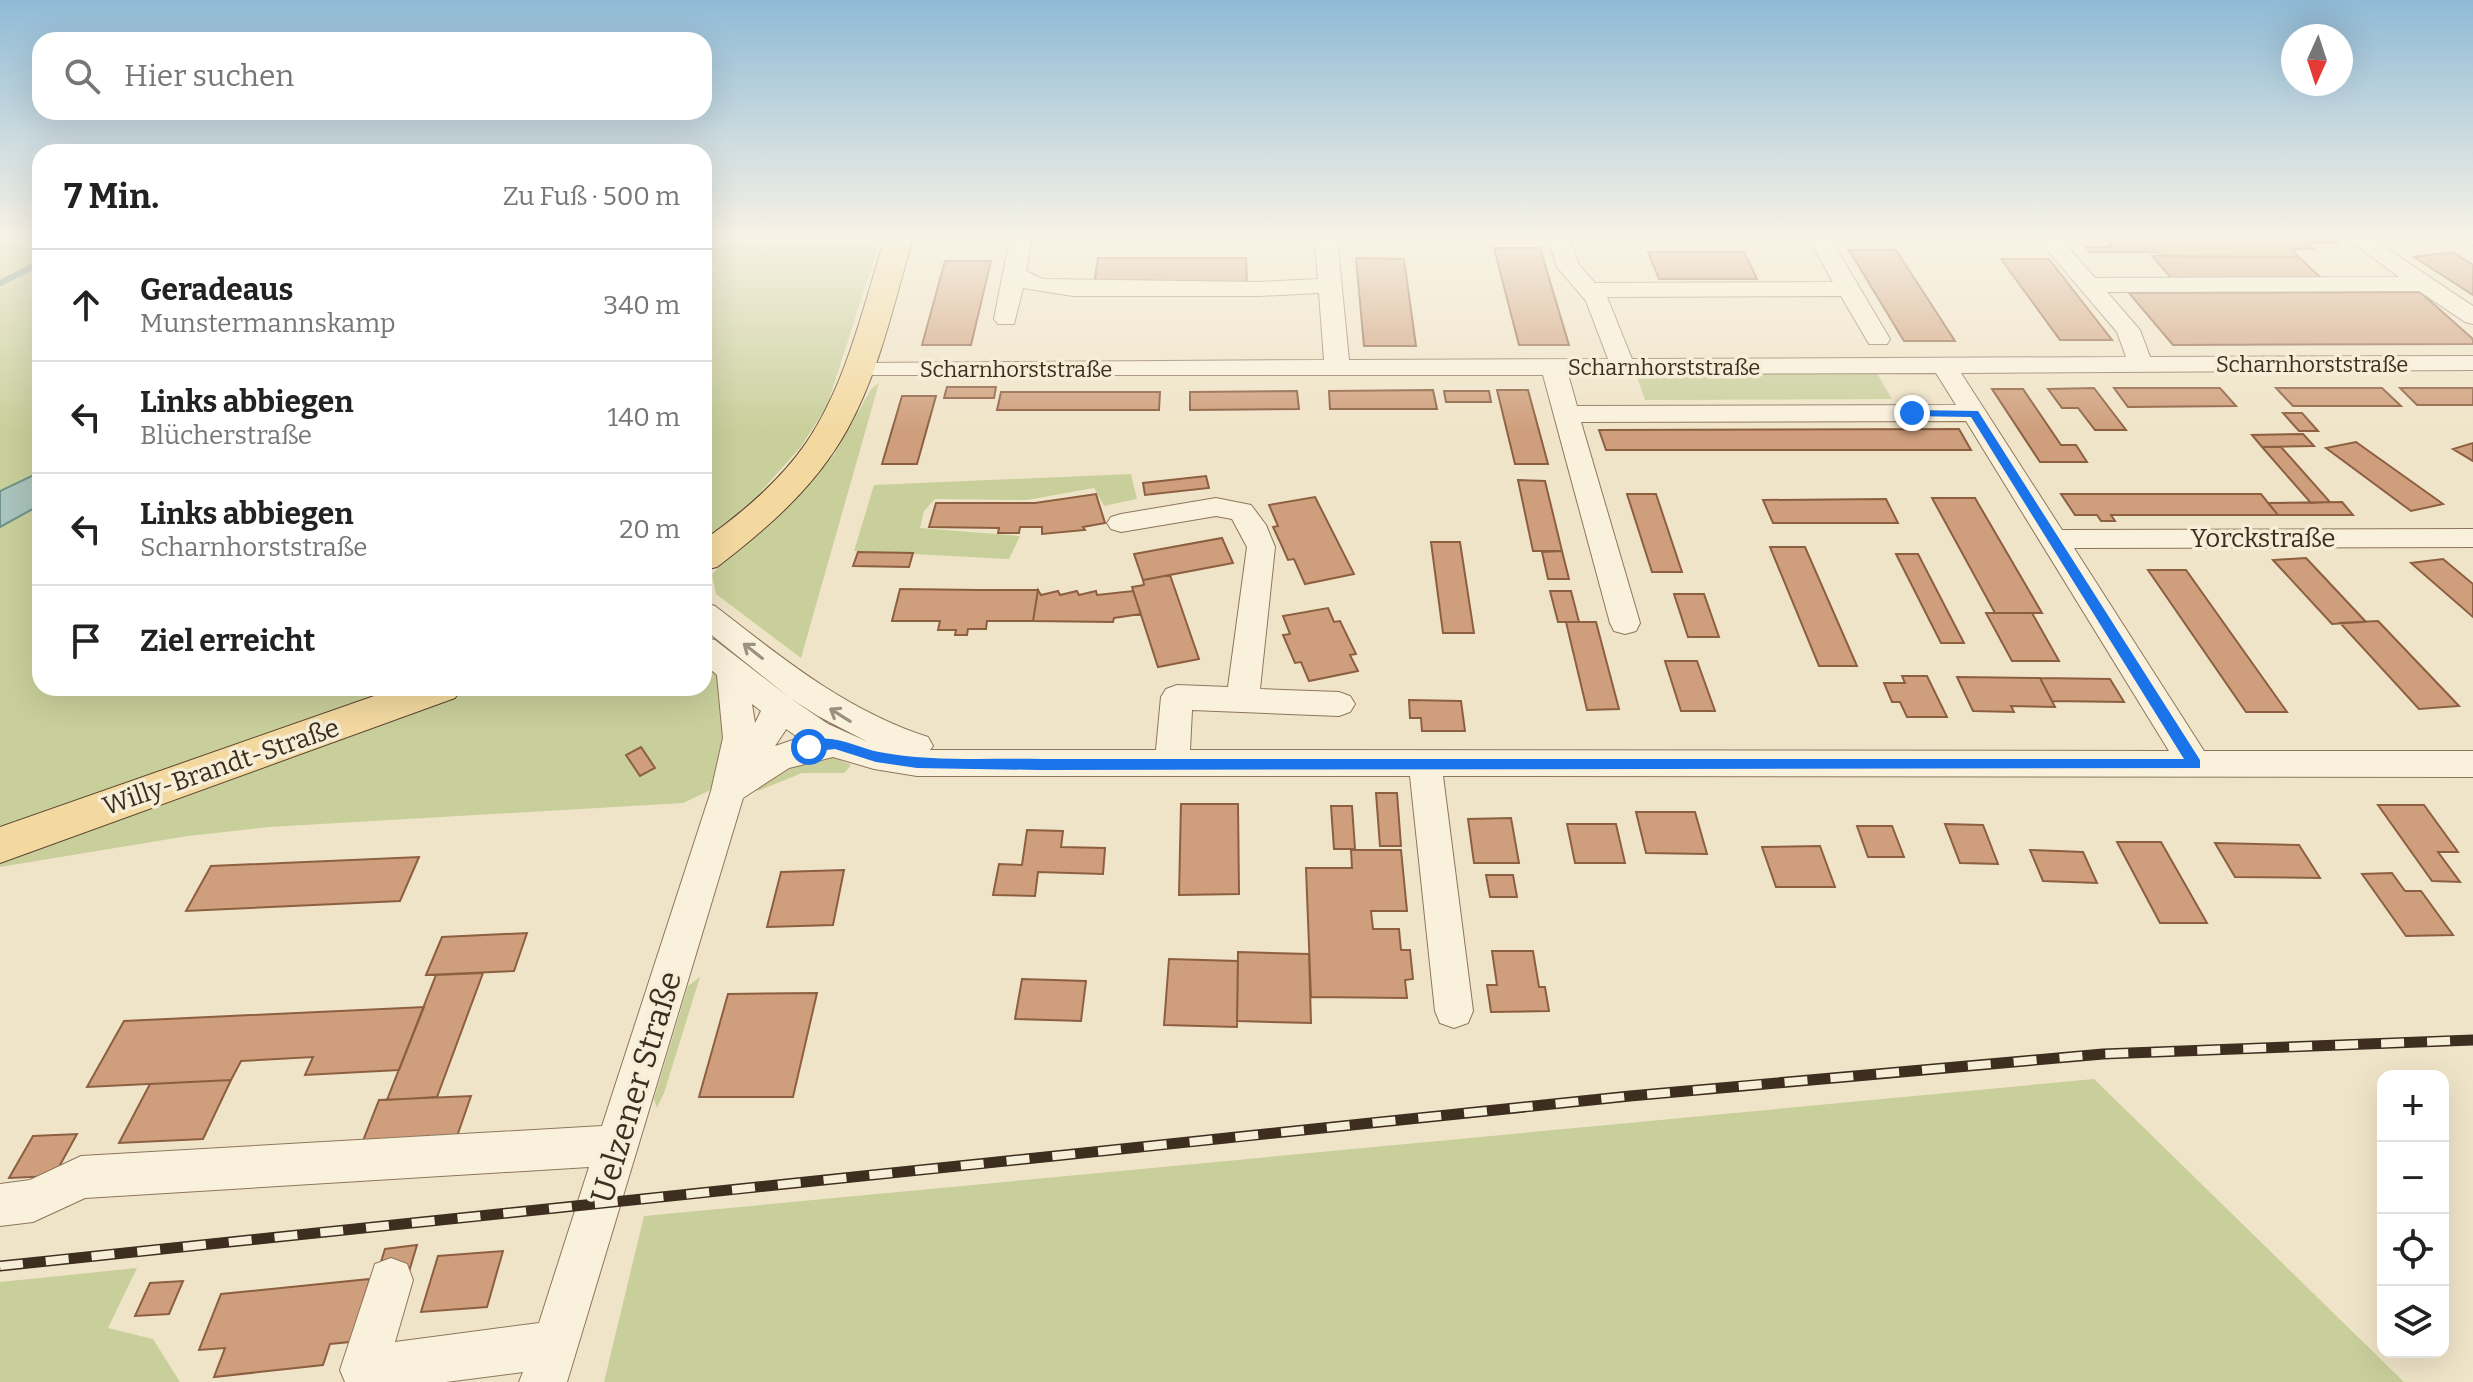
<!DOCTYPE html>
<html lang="de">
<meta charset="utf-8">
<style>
body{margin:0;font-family:Bitter,serif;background:#f6f6f6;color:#222}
.controls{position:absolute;right:24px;bottom:24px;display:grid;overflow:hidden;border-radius:16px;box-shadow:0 8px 32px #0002}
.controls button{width:72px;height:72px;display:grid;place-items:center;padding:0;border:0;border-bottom:2px solid #e0e0e0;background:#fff;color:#222;font:40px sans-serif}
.compass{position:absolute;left:2281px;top:24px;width:72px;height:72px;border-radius:50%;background:#fff;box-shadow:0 8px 32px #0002;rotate:183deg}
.stop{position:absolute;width:24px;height:24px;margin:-18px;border:6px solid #1a73e8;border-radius:50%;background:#fff}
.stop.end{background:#1a73e8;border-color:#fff;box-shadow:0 2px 8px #0008}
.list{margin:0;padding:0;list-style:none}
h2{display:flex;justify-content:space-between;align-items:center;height:104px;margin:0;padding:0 32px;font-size:34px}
h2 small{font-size:26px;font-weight:400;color:#767676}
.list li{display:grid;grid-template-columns:52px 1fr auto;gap:24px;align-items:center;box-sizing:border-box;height:112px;padding:0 32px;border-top:2px solid #e0e0e0}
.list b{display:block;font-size:30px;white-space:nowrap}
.list p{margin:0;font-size:26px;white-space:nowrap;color:#767676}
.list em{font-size:26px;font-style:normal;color:#767676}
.icon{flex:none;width:44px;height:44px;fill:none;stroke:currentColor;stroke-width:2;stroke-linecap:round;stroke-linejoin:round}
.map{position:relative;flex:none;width:2473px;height:1382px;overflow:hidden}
.search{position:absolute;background:#fff;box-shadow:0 8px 32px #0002;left:32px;top:32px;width:680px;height:88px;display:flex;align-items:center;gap:20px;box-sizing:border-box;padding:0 28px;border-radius:24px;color:#767676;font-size:30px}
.panel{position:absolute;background:#fff;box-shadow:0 8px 32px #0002;left:32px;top:144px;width:680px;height:552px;border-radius:24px}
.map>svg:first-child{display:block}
</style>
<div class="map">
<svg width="2473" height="1382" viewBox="0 0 2473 1382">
<rect width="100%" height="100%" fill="#f0e4c8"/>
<path fill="#c9cf9b" d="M0,238h40v450h362l-402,139z
M704,238h177l-54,168 -27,42 -44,49 -52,44z
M1875,370l17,29 -247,1 -10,-29z
M879,383l-78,275 -85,-64 -4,-19 13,-16 64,-55 45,-49 37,-66z
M1131,474l6,25 -33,7 -10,-18 -67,12 -92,-1 -11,12 -4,17 100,8 -11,23 -155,-8 20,-66z
M704,662l23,18v59l-12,49 -32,15 -413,24 -82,9 -188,31v-7l480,-172h224z
M829,755l22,10 -7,8h-42l-44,18 -4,-14z
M700,977l-36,116 -7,15 -3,-9 34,-113z
M2094,1079l310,303h-1800l40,-166z
M137,1268l-29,60 45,11 27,43h-180v-100z"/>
<path fill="#a9c4bc" stroke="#6f938a" stroke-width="2" d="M40,472v33l-40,22v-36z"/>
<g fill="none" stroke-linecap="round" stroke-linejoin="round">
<path stroke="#6f938a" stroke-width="6" d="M0,283l40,-20"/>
</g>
<path fill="#cf9f7d" stroke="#8d5f41" stroke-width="2" d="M2104,238h229l6,5h-33l7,6h-21l7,8 -138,-1 -3,-4h-68l-4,-5h26z
M1494,248h46l29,97h-50z
M1849,250h47l59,91h-51z
M1648,252h96l13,27h-98z
M2453,252l20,13v30l-59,-38z
M2152,256l147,1 25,24 -151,-1z
M1098,258h148l1,27h-153z
M1356,258l48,1 12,87h-52z
M2001,259h48l63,81h-52z
M945,261h46l-20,84h-49z
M2420,292l53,47v5l-300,1 -44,-52z
M947,387h49l-2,11h-50z
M2094,388l32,42h-31l-17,-22h-16l-14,-19z
M2114,388h106l16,18 -108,1z
M2276,388h106l19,18h-108z
M2400,388h73v17h-56z
M1992,389h31l38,56h15l11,17h-47z
M1433,390l4,19h-107l-1,-18z
M1497,390h31l20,74h-33z
M1297,391l2,18 -109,1v-18z
M1444,391h45l2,11h-45z
M1001,392h159l-1,18h-162z
M902,396h34l-19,68h-35z
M2283,413h19l16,18h-19z
M1959,429l12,21h-365l-7,-20z
M2303,434l11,12 -52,1 -10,-12z
M2356,442l87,62 -32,7 -85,-63z
M2473,443v18l-20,-12z
M2262,447h19l49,55 -19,1z
M1206,476l3,12 -64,7 -2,-12z
M1518,480l27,1 17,70h-29z
M1096,494l9,29 -22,4 2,3 -43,4v-7h-22l-1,6h-21l1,-5 -70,-1 7,-24h99z
M1627,494h29l26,78h-30z
M2061,494h200l17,21h-167l4,6h-14l-4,-6h-22z
M1315,497l39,77 -49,10 -11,-25 -6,1 -7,-16 -8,-17 5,-1 -9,-21z
M1932,498h43l67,115h-47z
M1886,499l12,24h-125l-10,-23z
M2342,502l11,13h-75l-10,-12z
M1222,538l11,25 -90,17 -9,-26z
M1431,542h29l14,91h-31z
M1770,547h35l52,119h-38z
M1562,551l7,28h-21l-6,-27z
M858,552l55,1 -4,14 -56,-1z
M1896,554h22l46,89h-23z
M2306,558l60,64 -34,2 -59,-64z
M2443,559l30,25v33l-62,-54z
M2148,570h38l101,142h-41z
M1170,575l29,84 -41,8 -26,-80 12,-2 -1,-5z
M900,589l80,1h58l-5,31h-46l-1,8h-18l-1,6h-12l1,-5h-18l2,-9h-48z
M1038,590l3,5 17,-4 2,4 17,-4 2,4 17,-4 1,4 36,-4 8,23 -27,4 -1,4 -80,-1z
M1550,591h21l8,31h-21z
M1674,594h30l15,43h-31z
M1328,608l6,14 6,-1 16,33 -6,1 8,16 -49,10 -8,-19 -6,1 -12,-28 7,-1 -7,-18z
M1986,613h46l27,48h-47z
M2378,621l81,85 -40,3 -79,-86z
M1566,622h30l23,87 -32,1z
M1665,661h32l18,50h-34z
M1902,676h25l20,41h-40l-7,-15h-8l-8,-19h21z
M1957,677l83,1 15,29 -44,-1 3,6 -41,-1z
M2040,678l70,1 14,23 -72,-1z
M1409,700l52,1 4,30h-43l-1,-13h-11z
M641,747l14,21 -15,8 -14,-21z
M1376,793h21l4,53h-21z
M1181,804h57l1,90 -60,1z
M2378,805h46l34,47h-20l22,30 -28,-1z
M1331,806h21l3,43h-21z
M1636,812h59l12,42 -61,-1z
M1511,818l8,45h-45l-6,-44z
M1567,824h49l9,39h-50z
M1945,824l38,1 15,39 -38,-1z
M1857,826h35l12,31h-36z
M1027,830l36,1 -2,16 44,1 -2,26 -65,-2 -3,24 -42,-1 6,-31 23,1z
M2117,842h44l46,81h-47z
M2215,843l84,2 21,33 -85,-1z
M1820,846l15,41h-59l-14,-40z
M1351,850h50l6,61h-36l2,18h26l2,21h9l3,29 -8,1 2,18 -96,-1 -5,-129h46z
M2030,850l53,2 14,31 -54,-2z
M419,857l-19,44 -214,10 25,-45z
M844,870l-11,55 -66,2 14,-55z
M2392,873l13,18h16l32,44 -47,1 -44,-62z
M1486,875h27l4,22h-27z
M527,933l-13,38 -88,4 16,-38z
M1492,951h41l6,36h6l4,24 -58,1 -4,-27h10z
M1238,952l71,2 2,69 -74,-2z
M1169,959l69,2 -1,66 -73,-2z
M483,973l-46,124 -50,3 49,-125z
M1022,979l64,2 -5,40 -66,-2z
M817,993l-24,104h-94l29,-103z
M424,1007l-25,63 -94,5 8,-18 -72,4 -10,19 -144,7 37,-66z
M231,1080l-28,59 -84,4 31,-59z
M471,1096l-16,46 -94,4 18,-46z
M77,1134l-23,42 -45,2 24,-42z
M417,1245l-9,30 -32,3 9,-29z
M503,1251l-16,56 -66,5 17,-56z
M370,1279l-20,63 -20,2 -7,21 -109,12 11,-29 -26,2 22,-56z
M183,1281l-14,33 -34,2 15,-33z"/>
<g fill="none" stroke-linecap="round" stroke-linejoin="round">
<defs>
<path id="minor" d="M1010,238h22l-6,33 16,8 217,3 59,-3 -3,-41h22l12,122 259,-1 -22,-58 -29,-34 -9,-29h22l9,27 16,18 238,-1 -25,-44h22l60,101 -3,5h-18l-28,-48 -234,1 25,62 494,-2 -9,-25 -80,-94h23l35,40 304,-1 -53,-39h25l102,68v18l-8,-2 -46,-31 -312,1 33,38 10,27 323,-1v14l-512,3 101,157 411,-1v18l-399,1 130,203h269v26l-1030,-1 30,235 -5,12 -14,5 -14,-5 -5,-12 -25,-235h-493l-43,-7 -41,-12 -44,11 -46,30 -176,584h-48l4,-10 -77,10h-101l-5,-12 35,-106 16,-6 16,6 6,16 -18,62 144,-19 50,-156 -504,31 -52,24 -33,4v-42l30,-4 51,-24 521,-30 109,-335 12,-53 -6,-63 -13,-11v-27l11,3 75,58 -86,-69v-26l11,3c67,52 130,104 213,131l5,9 -3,4h226l5,-53 5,-8 11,-4 51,2 19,-140 -15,-28 -16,-3 -95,16 -10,-3 -4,-6 4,-6 10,-3 95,-16 35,7 15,20 9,22 -15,142 79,3 11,4 5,8 -5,8 -11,4 -147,-6 -2,40 979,1 -203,-330 -385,1 59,201 -4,8 -11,3 -11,-3 -4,-8 -67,-248h-696l-3,-5 3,-5 9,-2 468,-3 -5,-67 -60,3h-186l-50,-8 -9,36h-16l-4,-5zM1936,373l20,32 -379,1 -9,-32zM790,698l28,18 50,26 -40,-18zM752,704l9,7 -6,12zM786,729l13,9 -24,8 10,-15z
M2461,238h12v7l-9,-2z"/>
<path id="major" d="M885,238h28c-19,64 -33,133 -66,192 -31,56 -79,98 -130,137l-13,3v-30c38,-27 75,-58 102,-97 41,-60 57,-137 79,-205z
M397,688h64l-6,10 -455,165v-36z"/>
</defs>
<use href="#minor" stroke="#8d765c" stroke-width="2"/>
<use href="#major" stroke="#5b4430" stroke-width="2"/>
<use href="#minor" fill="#faf1dc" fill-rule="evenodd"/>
<use href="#major" fill="#f3d9a0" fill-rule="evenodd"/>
<defs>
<path id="rail" d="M0,1266l1630,-170 473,-42 370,-14"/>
</defs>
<use href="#rail" stroke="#3d2e20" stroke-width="11"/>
<use href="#rail" stroke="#f7eed8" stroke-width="8" stroke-dasharray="23" stroke-linecap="butt"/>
</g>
<defs><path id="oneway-shaft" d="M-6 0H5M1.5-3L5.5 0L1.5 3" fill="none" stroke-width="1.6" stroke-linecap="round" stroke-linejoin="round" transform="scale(2)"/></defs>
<g stroke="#9c907e">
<use href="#oneway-shaft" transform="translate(753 651) rotate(-142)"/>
<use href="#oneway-shaft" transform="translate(840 715) rotate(-148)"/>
</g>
<linearGradient id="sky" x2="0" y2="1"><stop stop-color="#8fbad6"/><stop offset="0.55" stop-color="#f8f3e6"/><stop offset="1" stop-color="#f8f3e6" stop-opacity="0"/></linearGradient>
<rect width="2473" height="431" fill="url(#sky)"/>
<path fill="#1a73e8" d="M1912,410l66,1 222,349v8l-1159,2 -124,-2 -41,-6 -41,-13 -26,3 -7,-5c20,-20 55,1 77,5 53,10 108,6 162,7h1143l-213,-342 -63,-1v-5z"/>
<g text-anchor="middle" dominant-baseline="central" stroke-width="7" stroke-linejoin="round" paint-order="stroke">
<g font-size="22" fill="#3d2e20" stroke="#f7eed8">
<text x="2312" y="364">Scharnhorststraße</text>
<text x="1664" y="367">Scharnhorststraße</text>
<text x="1016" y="369">Scharnhorststraße</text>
</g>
<g font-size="26" fill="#3d2e20" stroke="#f7eed8">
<text x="2263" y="538">Yorckstraße</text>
<text transform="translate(221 767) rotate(-19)">Willy-Brandt-Straße</text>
</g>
<g font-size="32" fill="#3d2e20" stroke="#f7eed8">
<text transform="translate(636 1087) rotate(-73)">Uelzener Straße</text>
</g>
</g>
</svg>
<div class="controls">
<button>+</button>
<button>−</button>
<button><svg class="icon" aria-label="locate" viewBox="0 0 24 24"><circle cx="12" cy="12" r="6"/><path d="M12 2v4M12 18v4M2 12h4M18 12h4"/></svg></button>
<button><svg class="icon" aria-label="layers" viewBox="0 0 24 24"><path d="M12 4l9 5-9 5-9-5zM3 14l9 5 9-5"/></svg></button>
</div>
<svg class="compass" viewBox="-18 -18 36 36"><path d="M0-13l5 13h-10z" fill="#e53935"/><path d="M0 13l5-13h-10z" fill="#767676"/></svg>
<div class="stop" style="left:809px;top:747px"></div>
<div class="stop end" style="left:1912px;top:413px"></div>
<div class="search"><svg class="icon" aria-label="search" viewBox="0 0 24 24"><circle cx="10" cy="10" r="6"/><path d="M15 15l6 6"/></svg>Hier suchen</div>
<section class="panel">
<h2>7 Min.<small>Zu Fuß · 500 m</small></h2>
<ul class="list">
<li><svg class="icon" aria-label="ahead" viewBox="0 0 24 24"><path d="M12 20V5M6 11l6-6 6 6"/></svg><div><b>Geradeaus</b><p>Munstermannskamp</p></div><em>340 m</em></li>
<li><svg class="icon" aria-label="left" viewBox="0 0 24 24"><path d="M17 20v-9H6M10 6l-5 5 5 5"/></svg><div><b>Links abbiegen</b><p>Blücherstraße</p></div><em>140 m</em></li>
<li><svg class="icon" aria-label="left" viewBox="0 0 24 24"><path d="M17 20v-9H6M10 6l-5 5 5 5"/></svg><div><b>Links abbiegen</b><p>Scharnhorststraße</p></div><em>20 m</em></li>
<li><svg class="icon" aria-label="arrive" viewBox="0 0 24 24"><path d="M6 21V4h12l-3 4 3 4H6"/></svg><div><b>Ziel erreicht</b></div></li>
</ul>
</section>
</div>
